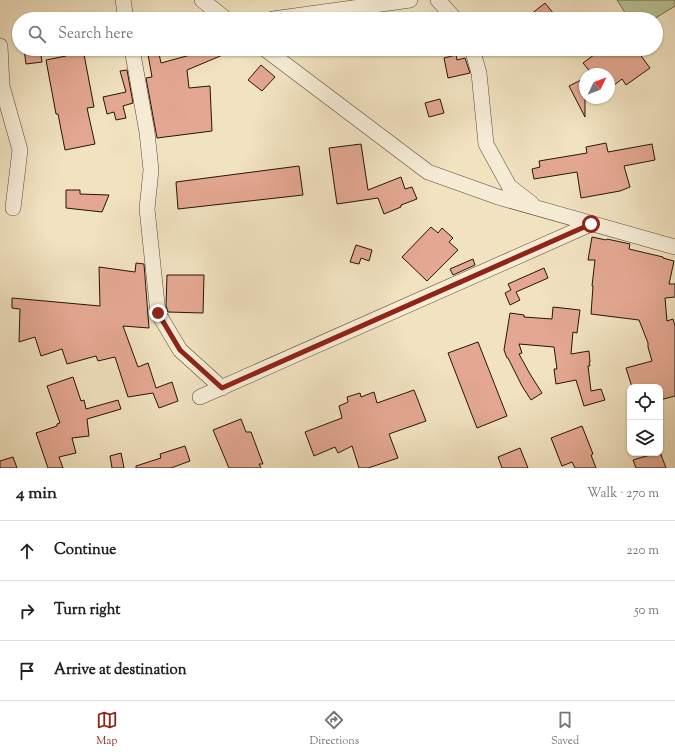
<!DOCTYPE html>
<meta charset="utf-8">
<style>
body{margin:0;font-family:"Sorts Mill Goudy",serif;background:#f2f2f2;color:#222}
.controls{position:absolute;right:12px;bottom:12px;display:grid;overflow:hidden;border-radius:8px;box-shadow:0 1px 3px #0004}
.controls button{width:36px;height:36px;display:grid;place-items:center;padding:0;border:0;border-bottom:1px solid #e0e0e0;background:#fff;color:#222;font:20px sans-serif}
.compass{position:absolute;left:579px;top:68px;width:36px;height:36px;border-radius:50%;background:#fff;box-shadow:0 1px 3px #0004;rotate:47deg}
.stop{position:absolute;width:12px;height:12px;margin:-9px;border:3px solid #8f2418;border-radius:50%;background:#fff}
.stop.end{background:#8f2418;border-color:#fff;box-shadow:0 1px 4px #0008}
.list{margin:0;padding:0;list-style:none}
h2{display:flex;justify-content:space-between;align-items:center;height:52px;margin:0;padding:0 16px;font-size:17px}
h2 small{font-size:13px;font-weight:400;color:#767676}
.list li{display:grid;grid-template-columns:26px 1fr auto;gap:12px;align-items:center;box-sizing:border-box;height:60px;padding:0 16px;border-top:1px solid #e0e0e0}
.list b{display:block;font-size:15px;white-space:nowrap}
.list em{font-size:13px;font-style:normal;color:#767676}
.icon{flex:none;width:22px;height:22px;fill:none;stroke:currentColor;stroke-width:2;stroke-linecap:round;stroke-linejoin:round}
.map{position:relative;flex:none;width:675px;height:468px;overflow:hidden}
.search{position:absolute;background:#fff;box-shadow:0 1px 3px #0004;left:12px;right:12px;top:12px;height:44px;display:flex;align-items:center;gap:10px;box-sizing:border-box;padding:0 14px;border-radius:22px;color:#767676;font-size:15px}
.sheet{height:232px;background:#fff}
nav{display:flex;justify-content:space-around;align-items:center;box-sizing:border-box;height:56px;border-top:1px solid #e0e0e0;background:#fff;font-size:11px;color:#767676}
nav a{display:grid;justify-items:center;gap:2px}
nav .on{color:#8f2418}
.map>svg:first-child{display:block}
</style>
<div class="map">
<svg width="675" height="468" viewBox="0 0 675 468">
<rect width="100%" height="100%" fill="#f1e2c0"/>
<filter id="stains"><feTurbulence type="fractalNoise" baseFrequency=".005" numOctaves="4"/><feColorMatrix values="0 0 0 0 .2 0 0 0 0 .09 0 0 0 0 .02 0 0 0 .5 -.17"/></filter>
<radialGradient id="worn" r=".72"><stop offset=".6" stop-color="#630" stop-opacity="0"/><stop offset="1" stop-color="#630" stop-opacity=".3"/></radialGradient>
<path fill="#b9c393" stroke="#6f6c4e" d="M617,0h58v6l-21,13h-25z"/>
<path fill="#e4a892" stroke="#251508" d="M545,3l13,16h-33z
M24,49h16l2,13 -16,2z
M64,49h19l11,58 -7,1 8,36 -30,6 -7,-36h-2l-10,-54 20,-4z
M147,49h11l3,14 51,-14h25l-50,21 2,18 21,-2 2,45 -55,7 -11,-60 6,-1z
M602,49h34l14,19 -24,17 -4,-6 -13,10v-15h-17l-9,-11z
M456,55l1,5 8,-2 5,15 -22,5 -4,-20z
M261,65l14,12 -13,14 -14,-11z
M127,70l6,33 -10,3 3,12 -10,2 -2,-8 -7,2 -4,-17 23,-5 -6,-21z
M585,78v39l-16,-31z
M440,99l4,14 -15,4 -4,-14z
M606,143l2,9 44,-8 3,16 -31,6 6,21 -10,4 -39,7 -4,-26 -43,7 -2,-10 8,-2 -1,-6 48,-8 -1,-6z
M361,144l7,46 33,-13 4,12 7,-2 5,12 -16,6v2l-17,7 -6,-16 -41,6 -8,-56z
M299,166l4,29 -125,14 -2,-27z
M66,190h14v4l29,1 -7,17 -36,-4z
M431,227l7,6 4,-5 11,10 -4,4 9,8 -31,31 -25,-24z
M592,237l14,3 1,-1 23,5 -1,5 34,8v1l11,3 -5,23h6v13l-10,1 2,23 6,-2 2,7v70l-15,4v-13h-28l-6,-19 26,-7 -4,-14v-4l-9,-23 -48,-6 2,-28h-1l3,-26h-7z
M356,245l16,5 -3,11 -8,-3 -2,6 -9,-2z
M473,259l2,6 -22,10 -3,-6z
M136,263l8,1 5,64 -26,-2 15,41 10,-4 8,25 16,-6 6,19 -19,7 -6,-15 -25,4 -13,-40 -17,4 -2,-5 -29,8 -5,-15 -21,7 -6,-19 -16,5 1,-33 -8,-1v-10l88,8 -1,-39 36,5z
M544,268l4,10 -32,14 4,8 -10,5 -5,-12 6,-3 -3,-6z
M167,275h37l-1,38 -35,-1 -2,-6z
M553,307l27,3 -3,23 -4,-1 -2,22 18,-3 1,11h-1l1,4h-2l3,25 10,-2 4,11 -21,6 -8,-26 -20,4 -2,-15h3l-3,-22 -35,-3 3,9 -3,1 11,20 12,19 -11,7 -9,-14 -14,-28h-1l-3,-8 6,-37 14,2v2l28,2z
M478,342l29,74 -30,12 -29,-75z
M73,377l8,24 3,-1 2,9 32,-9 3,9 -34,10 2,17 -17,2 4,15 -17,4 4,11h-15l-12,-35 21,-7v-2l3,-1 -13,-37z
M414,390l12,31 -37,13 9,24 -30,10h-9l-7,-22 -14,7 -3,-6 -21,9 -9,-24 37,-14 -3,-12 9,-4 -1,-5 13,-4 1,4 13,-5 3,11z
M241,419l5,13h5l12,32h-4l2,4h-32l-16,-38z
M582,426l11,28 -2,1 5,13h-21l-3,-6 -10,4 -11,-28z
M185,446l5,15 -19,7h-35v-2l25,-8 -1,-4z
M520,448l8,20h-26l-4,-11z
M660,452l6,16h-30l-3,-8z
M121,453l3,15h-12l-2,-12z
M13,457l4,11h-17v-7z"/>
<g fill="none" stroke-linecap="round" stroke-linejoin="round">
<defs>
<path id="minor" d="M123,0l3,19
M202,0l24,19
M438,0l17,19
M273,19l137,-19
M0,46l2,40 18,64 -7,58
M132,49l15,83 4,38 -4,39 11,104 22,37 42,38
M265,49l163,123 70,25 177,50
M472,49l7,24 7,71 23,42 23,18
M200,397l391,-173"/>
</defs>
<use href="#minor" stroke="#584836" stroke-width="16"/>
<use href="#minor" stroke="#f6ecd6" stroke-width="15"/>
</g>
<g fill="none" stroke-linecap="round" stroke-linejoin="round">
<path stroke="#8f2418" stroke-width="5" d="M158,313l22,37 42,38 369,-164"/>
</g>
<rect width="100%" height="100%" filter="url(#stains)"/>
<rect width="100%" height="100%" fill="url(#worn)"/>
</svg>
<div class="controls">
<button><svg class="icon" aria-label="locate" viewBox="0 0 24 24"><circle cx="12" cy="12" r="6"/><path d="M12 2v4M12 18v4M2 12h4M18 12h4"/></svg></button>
<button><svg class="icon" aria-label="layers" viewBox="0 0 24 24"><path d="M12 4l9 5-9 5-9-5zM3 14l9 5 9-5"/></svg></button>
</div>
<svg class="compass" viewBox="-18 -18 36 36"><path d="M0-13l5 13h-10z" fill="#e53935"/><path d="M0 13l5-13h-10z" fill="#767676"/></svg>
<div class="stop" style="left:591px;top:224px"></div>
<div class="stop end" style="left:158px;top:313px"></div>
<div class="search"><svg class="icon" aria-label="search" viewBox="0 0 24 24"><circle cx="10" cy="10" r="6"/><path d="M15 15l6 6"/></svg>Search here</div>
</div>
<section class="sheet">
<h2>4 min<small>Walk · 270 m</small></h2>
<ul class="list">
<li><svg class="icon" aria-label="ahead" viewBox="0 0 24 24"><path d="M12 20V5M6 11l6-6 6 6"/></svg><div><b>Continue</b></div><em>220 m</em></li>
<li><svg class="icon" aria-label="right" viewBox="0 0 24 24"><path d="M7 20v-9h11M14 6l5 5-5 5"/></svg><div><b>Turn right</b></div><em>50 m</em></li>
<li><svg class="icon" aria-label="arrive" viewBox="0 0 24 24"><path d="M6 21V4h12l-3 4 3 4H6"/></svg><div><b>Arrive at destination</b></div></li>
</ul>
</section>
<nav>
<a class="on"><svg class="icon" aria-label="map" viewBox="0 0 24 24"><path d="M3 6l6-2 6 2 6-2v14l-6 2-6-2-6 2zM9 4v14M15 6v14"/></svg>Map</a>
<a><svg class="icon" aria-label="directions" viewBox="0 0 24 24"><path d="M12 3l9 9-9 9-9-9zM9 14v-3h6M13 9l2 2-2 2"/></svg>Directions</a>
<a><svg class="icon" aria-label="saved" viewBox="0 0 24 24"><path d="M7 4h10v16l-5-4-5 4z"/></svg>Saved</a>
</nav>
